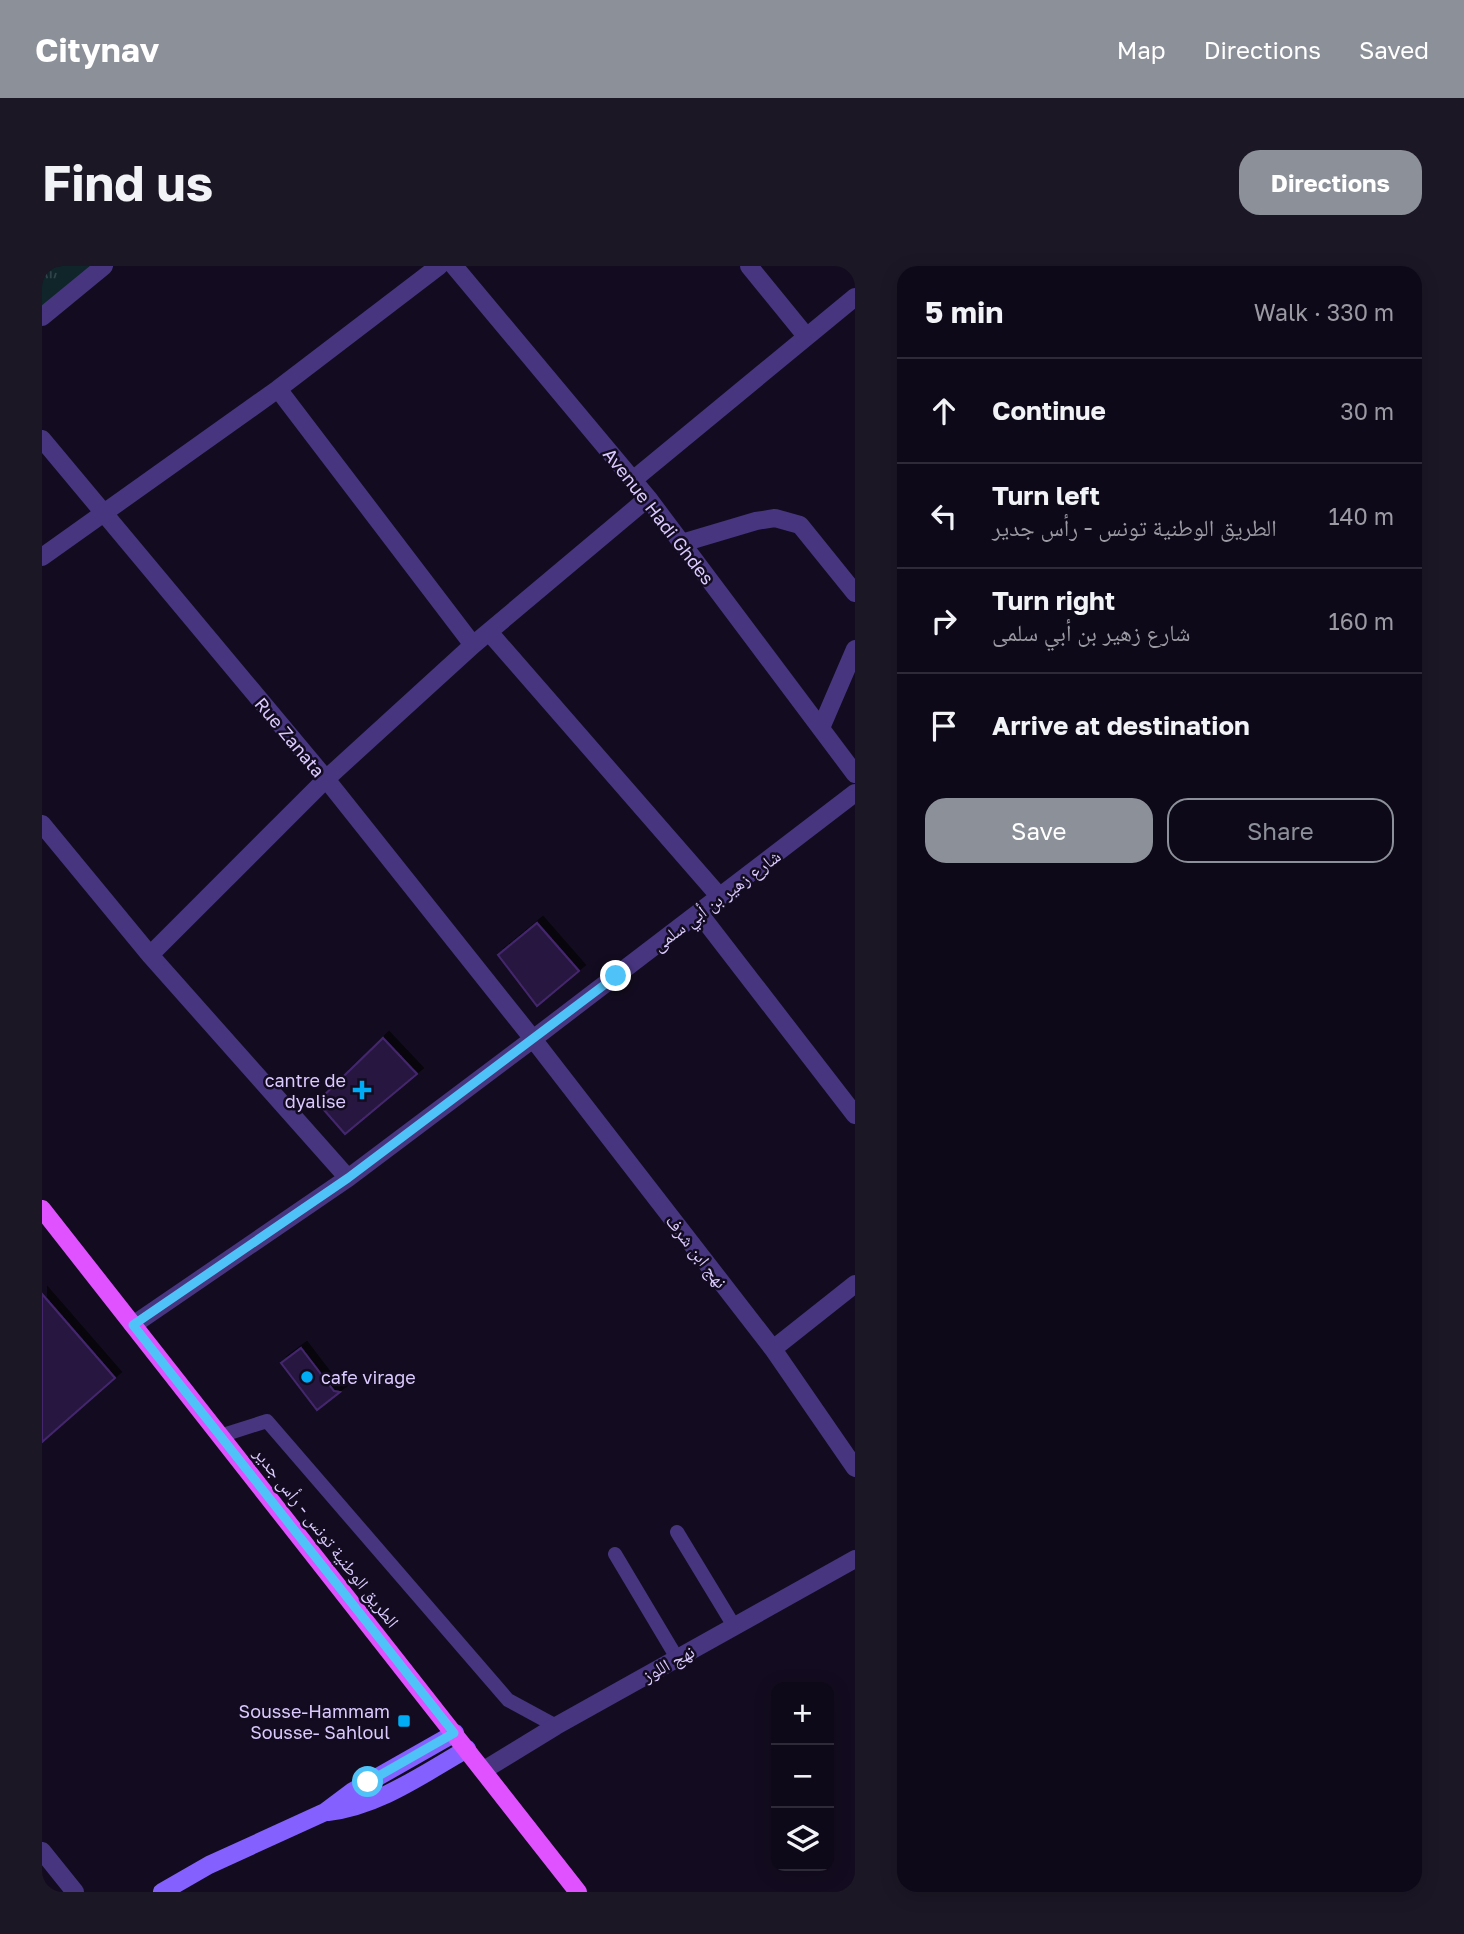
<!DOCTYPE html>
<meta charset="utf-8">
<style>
body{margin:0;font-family:"Golos Text","Noto Naskh Arabic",sans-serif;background:#1c1725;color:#f1f3f6}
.controls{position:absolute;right:21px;bottom:21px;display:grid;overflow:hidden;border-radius:14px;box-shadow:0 4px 18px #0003}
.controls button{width:63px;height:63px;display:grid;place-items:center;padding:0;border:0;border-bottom:2px solid #2e2a37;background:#0e0918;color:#f1f3f6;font:35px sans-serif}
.stop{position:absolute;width:21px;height:21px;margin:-16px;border:5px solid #4fc3f7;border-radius:50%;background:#fff}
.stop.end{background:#4fc3f7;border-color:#fff;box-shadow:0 2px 7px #0008}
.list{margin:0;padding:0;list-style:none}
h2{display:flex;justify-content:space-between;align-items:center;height:91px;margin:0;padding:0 28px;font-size:30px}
h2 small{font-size:23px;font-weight:400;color:#9b9aa2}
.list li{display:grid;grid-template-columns:46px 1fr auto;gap:21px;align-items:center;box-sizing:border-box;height:105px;padding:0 28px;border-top:2px solid #2e2a37}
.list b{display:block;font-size:26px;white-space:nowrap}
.list p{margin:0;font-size:23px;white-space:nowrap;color:#9b9aa2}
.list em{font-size:23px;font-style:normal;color:#9b9aa2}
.actions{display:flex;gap:14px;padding:21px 28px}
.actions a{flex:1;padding:16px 0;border:2px solid #8c9099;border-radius:21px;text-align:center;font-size:24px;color:#8c9099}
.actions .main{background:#8c9099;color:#fff}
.icon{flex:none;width:38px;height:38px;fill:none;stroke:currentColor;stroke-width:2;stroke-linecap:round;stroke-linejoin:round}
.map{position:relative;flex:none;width:813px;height:1626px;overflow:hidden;border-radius:21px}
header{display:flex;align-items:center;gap:42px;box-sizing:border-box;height:98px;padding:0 35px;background:#8c9099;color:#fff}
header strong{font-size:33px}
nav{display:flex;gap:38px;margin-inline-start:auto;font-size:24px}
.intro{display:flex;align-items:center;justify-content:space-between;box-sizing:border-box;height:168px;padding:0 42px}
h1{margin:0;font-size:49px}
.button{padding:18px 32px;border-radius:21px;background:#8c9099;color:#fff;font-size:24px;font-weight:700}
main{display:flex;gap:42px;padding:0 42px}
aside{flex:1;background:#0e0918;border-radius:21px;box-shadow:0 4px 18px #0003}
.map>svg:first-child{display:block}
</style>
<header>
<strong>Citynav</strong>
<nav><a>Map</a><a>Directions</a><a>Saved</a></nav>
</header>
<div class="intro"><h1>Find us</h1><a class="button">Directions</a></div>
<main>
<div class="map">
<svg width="813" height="1626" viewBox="0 0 813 1626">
<defs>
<pattern id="grass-tufts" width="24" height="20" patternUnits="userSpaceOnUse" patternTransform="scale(1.75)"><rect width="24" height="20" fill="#0f252a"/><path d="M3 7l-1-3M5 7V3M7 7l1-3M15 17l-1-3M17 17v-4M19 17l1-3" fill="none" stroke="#31434a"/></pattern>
<filter id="shadow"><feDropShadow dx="6" dy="-6" stdDeviation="0" flood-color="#0009"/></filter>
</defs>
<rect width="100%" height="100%" fill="#130c20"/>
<path fill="url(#grass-tufts)" d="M0,0h52l-52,43z"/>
<path fill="#281741" stroke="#44286e" stroke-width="2" filter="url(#shadow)" d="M495,657l42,48 -42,35 -39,-51z
M341,772l34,36 -72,60 -28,-32z
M0,1028l73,84 -73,64z
M259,1082l33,43 6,1 -23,18 -36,-47z"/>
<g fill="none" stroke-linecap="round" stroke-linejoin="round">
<path stroke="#473580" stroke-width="14" d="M178,1170l47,-15 241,279 48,26
M635,1266l57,94
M573,1288l62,104"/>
<path stroke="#473580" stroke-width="18" d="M412,0l194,232 207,276
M707,0l57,70
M0,51l62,-51
M236,123l195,256
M0,173l284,340 207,260 240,310 82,119
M591,214l222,-183
M640,277l74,-22 19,-3 25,7 55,68
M0,291l236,-168 161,-123
M447,366l231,265
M779,462l34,-79
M0,558l108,131 198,223
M657,647l156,202
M108,689l176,-176 147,-134 175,-147
M91,1059l215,-147 185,-139 322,-246
M731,1083l82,-65
M442,1504l72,-44 299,-167
M0,1585l33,41"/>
<path stroke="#8461ff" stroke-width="18" d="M286,1546c51,-6 95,-38 139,-63
M120,1626l47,-27 116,-53 28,-21 102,-58"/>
<path stroke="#e051ff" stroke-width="18" d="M0,943l536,683"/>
</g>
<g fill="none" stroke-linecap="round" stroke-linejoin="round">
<path stroke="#4fc3f7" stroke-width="9" d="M326,1516l86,-49 -321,-408 215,-147 268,-202"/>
</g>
<g fill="#00acf5" stroke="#130c20" stroke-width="2.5">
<path d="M316.5 813.5h7v7h7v7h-7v7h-7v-7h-7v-7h7z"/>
<circle cx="265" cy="1111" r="7"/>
<rect x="355" y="1448" width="14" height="14" rx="3.5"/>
</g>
<g text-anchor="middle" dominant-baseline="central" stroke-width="5" stroke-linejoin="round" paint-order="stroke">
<g font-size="18" fill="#dbcaff" stroke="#130c20">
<text transform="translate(617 250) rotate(52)">Avenue Hadi Ghdes</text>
<text transform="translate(248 471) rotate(50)">Rue Zanata</text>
<text transform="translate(674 634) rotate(-37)">شارع زهير بن أبي سلمى</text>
<text transform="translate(655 985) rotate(52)">نهج ابن شرف</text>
<text transform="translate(285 1271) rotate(52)">الطريق الوطنية تونس - رأس جدير</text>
<text transform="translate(626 1397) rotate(-29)">نهج اللوز</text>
</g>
<g font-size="18" fill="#dbcaff" stroke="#130c20" text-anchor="end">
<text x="304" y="814">cantre de<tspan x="304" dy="21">dyalise</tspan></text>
<text x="279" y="1111" text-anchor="start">cafe virage</text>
<text x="348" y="1445">Sousse-Hammam<tspan x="348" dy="21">Sousse- Sahloul</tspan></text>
</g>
</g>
</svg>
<div class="controls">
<button>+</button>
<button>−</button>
<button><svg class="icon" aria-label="layers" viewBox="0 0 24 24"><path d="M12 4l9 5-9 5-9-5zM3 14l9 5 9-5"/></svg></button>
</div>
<div class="stop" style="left:326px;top:1516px"></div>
<div class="stop end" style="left:574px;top:710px"></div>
</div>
<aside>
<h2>5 min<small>Walk · 330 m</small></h2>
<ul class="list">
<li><svg class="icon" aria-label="ahead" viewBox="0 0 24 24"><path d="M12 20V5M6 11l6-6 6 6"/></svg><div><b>Continue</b></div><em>30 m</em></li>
<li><svg class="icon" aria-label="left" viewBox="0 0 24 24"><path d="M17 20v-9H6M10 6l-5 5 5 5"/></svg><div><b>Turn left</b><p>الطريق الوطنية تونس - رأس جدير</p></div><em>140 m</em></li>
<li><svg class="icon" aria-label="right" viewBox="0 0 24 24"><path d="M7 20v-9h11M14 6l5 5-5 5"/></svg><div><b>Turn right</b><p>شارع زهير بن أبي سلمى</p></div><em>160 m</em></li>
<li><svg class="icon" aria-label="arrive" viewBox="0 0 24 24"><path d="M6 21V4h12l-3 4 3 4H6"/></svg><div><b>Arrive at destination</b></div></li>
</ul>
<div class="actions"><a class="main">Save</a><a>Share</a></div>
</aside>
</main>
